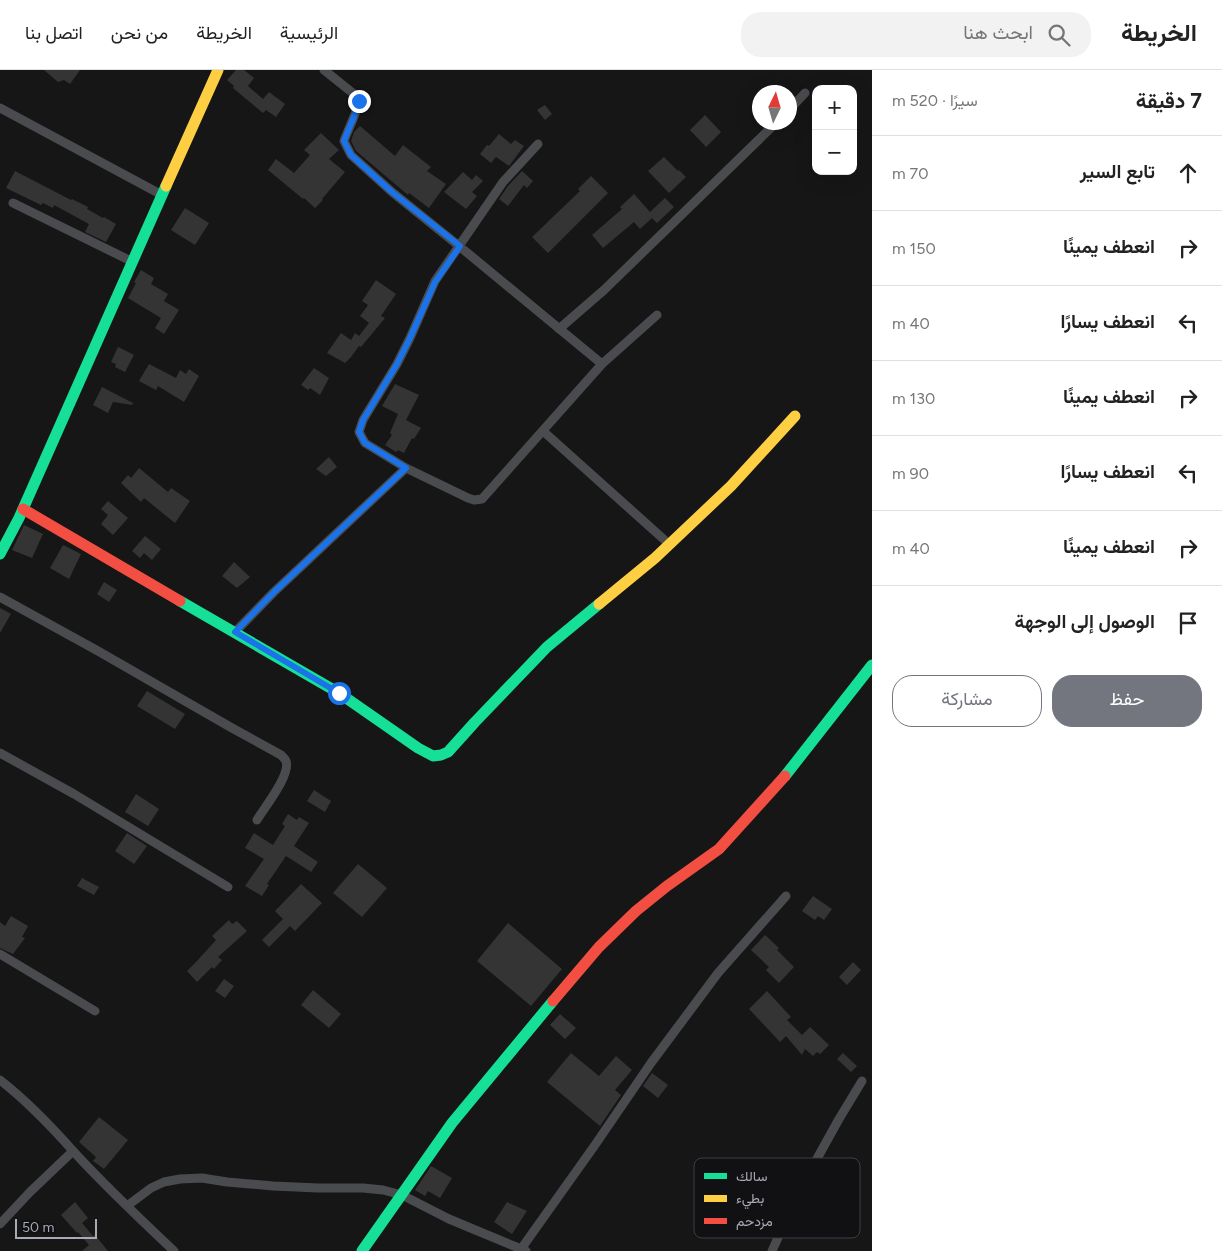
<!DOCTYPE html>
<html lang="ar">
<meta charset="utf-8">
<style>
body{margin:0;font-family:Figtree,Vazirmatn,sans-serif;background:#f2f2f2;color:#222;direction:rtl}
.controls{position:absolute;right:15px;top:15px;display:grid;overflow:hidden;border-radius:10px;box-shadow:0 5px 20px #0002}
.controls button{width:45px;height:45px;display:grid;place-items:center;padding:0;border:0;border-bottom:1px solid #e0e0e0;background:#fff;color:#222;font:25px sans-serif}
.compass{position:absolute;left:752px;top:15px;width:45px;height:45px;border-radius:50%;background:#fff;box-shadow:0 5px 20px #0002;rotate:5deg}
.scale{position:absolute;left:15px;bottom:12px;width:82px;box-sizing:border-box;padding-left:5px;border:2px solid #a7aab7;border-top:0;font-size:14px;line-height:18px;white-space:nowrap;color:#a7aab7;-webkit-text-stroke:4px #111012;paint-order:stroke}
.stop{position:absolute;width:15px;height:15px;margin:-11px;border:4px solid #1a73e8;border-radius:50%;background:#fff}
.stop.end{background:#1a73e8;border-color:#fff;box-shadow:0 1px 5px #0008}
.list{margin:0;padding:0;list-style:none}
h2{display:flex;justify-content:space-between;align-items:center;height:65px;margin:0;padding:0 20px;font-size:21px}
h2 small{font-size:16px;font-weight:400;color:#767676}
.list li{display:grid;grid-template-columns:32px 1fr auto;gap:15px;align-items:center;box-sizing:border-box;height:75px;padding:0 20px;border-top:1px solid #e0e0e0}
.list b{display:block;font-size:19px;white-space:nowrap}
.list em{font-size:16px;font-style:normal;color:#767676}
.actions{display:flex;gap:10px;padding:15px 20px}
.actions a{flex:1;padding:11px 0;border:1px solid #74767f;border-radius:20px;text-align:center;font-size:18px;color:#74767f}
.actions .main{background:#74767f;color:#fff}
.icon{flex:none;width:28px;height:28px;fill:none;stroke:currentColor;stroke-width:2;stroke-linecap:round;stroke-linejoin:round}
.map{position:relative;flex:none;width:872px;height:1181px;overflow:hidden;direction:ltr}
header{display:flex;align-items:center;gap:30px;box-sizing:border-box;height:70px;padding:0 25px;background:#fff;border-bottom:1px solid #e0e0e0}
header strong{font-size:24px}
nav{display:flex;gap:28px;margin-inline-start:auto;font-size:18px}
.search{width:350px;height:45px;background:#f2f2f2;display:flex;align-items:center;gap:12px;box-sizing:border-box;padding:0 18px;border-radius:20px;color:#767676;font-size:19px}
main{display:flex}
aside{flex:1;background:#fff}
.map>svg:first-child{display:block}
</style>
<header>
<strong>الخريطة</strong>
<div class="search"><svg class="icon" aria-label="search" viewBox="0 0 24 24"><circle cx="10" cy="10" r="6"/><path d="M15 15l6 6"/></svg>ابحث هنا</div>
<nav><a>الرئيسية</a><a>الخريطة</a><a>من نحن</a><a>اتصل بنا</a></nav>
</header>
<main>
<aside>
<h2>7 دقيقة<small>سيرًا · 520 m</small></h2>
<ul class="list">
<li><svg class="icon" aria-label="ahead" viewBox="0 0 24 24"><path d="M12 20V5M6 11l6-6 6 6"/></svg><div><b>تابع السير</b></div><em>70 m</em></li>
<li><svg class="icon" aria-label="right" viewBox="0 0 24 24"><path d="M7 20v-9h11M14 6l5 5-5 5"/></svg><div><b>انعطف يمينًا</b></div><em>150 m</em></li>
<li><svg class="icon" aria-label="left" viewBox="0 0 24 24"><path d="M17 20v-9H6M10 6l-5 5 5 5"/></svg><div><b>انعطف يسارًا</b></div><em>40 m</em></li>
<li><svg class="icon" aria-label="right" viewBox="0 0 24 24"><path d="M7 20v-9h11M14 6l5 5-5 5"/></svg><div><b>انعطف يمينًا</b></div><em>130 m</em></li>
<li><svg class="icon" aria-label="left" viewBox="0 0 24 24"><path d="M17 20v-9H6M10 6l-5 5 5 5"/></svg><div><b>انعطف يسارًا</b></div><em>90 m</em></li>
<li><svg class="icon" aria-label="right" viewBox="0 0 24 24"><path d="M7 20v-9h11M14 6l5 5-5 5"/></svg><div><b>انعطف يمينًا</b></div><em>40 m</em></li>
<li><svg class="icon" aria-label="arrive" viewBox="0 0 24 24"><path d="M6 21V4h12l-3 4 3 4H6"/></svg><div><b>الوصول إلى الوجهة</b></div></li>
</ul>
<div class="actions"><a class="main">حفظ</a><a>مشاركة</a></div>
</aside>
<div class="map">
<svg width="872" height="1181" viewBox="0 0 872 1181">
<rect width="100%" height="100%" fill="#161616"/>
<path fill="#343435" d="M44,0h36l-10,14 -6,-4 -6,2z
M236,0h8l10,8 -6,8 15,13 6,-7 16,12 -9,13 -10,-7 -3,3 -30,-25 1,-2 -7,-6z
M545,35l7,9 -7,6 -8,-10z
M705,45l16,17 -15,15 -16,-17z
M360,56l35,30 8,-11 28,22 -4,4 19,13 -17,24 -20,-15 -1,2 -52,-44 -5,-10 3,-9z
M321,63l18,17 -10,9 16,13 -23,27 1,1 -8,8 -11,-10 -1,1 -35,-29 8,-11 18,14 16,-18 -6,-5z
M499,64l12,10 4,-4 9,6 -15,20 -13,-9 -5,6 -11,-9 7,-9 2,1z
M664,87l14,14 1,-1 7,7 -17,16 -21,-22z
M15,101l56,29 1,-1 16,8 -1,2 16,9 1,-1 12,7 -10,18 -21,-10 4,-8 -35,-19 -1,3 -10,-5 -2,2 -35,-17z
M522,101l11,10 -6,7 -3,-3 -16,21 -9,-7 9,-13z
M463,102l9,8 4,-5 7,6 -11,11 5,4 -11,13 -22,-17z
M591,106l17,17 -60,60 -16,-16 48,-46 -2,-2z
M634,124l16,18 15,-14 9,9 -17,16 -5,-5 -12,11 -6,-7 -31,26 -11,-13 30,-26 -2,-2z
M185,138l24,15 -14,22 -24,-15z
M141,200l13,8 -3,6 17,10 -4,7 15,9 -15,24 -9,-6 6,-10 -33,-20 8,-15 -2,-1z
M376,210l20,14 -15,22 4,2 -24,29 -2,-1 -8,11 -6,6 -18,-10 14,-20 10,7 4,-7 4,3 10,-13 -9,-7 8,-11 -6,-4z
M118,277l16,8 -9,17 -10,-5 1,-3 -5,-2z
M149,294l27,14 4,-8 6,4 3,-5 10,7 -15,26 -26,-16 -2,4 -17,-9z
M314,298l15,10 -9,17 -10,-7 -2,2 -7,-5z
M395,314l24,11 -13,25 15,8 -7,11 -2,-1 -8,15 -6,-3 -2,2 -11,-7 7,-10 -2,-2 8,-19 -16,-8z
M102,317l31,16 -1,2 -19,-3 -5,11 -15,-8z
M329,387l8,10 -11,9 -10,-7z
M139,398l29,24 3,-4 19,13 -15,22 -31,-25 -3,4 -20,-19 7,-8 3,3z
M108,431l20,17 -15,17 -12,-11 7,-9 -7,-6z
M24,455l19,9 -11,24 -20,-8z
M145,466l16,13 -9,11 -8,-7 -4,5 -8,-7z
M63,475l18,9 -12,25 -19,-11z
M234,492l16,15 -13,11 -15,-12z
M104,512l13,8 -8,12 -12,-8z
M0,538l11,6 -11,19z
M147,621l38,23 -10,15 -38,-23z
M314,720l17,11 -6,11 -18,-11z
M136,724l23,15 -11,17 -23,-14z
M288,744l9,6 2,-3 10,6 -15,23 24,16 -7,10 -25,-16 -19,28 2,1 -7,11 -17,-10 19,-27 -19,-11 9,-15 19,12 12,-19 -3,-2z
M127,763l20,13 -13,18 -19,-13z
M358,794l29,24 -25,29 -29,-24z
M82,808l17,9 -5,8 -17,-9z
M301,814l21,19 -27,28 -5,-5 -21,21 -7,-7 21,-21 -8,-8z
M813,826l19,13 -8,11 -6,-4 -3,4 -13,-9z
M11,846l17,10 -6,11 3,1 -12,16 -13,-6v-26l5,4z
M229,850l3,4 5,-3 10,10 -29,26 4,3 -8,9 -2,-2 -15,15 -10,-11 9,-9 20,-22 -4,-4z
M508,853l54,46 -31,37 -54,-45z
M765,865l14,13 -2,2 17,17 -15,16 -13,-13 3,-3 -18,-17z
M853,892l8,8 -14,15 -8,-8z
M224,909l10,7 -9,12 -10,-7z
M313,920l28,24 -12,14 -28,-23z
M767,921l24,26 -4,3 15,15 8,-8 19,18 -9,9 -3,-2 -4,4 -8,-7 -3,6 -16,-19 -6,6 -31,-33z
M560,944l16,14 -11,11 -15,-14z
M571,983l28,23 17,-20 16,14 -17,20 6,5 -21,31 -53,-44z
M843,983l14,13 -6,6 -14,-13z
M652,1003l16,12 -10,13 -15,-12z
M99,1047l29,23 -24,29 -11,-8 3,-4 -17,-15z
M431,1096l21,12 -12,20 -12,-7 -3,5 -10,-6z
M75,1132l13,16 -6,5 11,13 2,-1 13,16h-26l7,-6 -11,-13 -1,1 -16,-18z
M507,1132l20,9 -15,23 -18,-12z"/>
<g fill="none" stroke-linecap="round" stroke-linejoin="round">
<path stroke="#4a4b4f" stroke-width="9" d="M324,0l30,24 5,7c-3,14 -10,26 -15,40l7,14 41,37 67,54 143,118
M0,38l162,87
M790,39l15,-16
M538,74l-35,38 -68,99 -25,57 -13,26 -34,56 -4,12 6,11 41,25 62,30 6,2 8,-1 120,-135 55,-49
M13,133l120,59
M559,259l45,-39 173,-168
M543,361l126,113
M0,527l98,54 134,77 49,27c2,2 4,4 5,6 5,14 -22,47 -29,59
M235,562l39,-40 132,-124
M0,683l74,41 154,93
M0,884l95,57
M0,1010c27,21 51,46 74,72 31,34 66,67 100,99
M127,1136l24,-18 13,-6 16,-3 22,-1 25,4 46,4 45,2h45l20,2 19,5 47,24 77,32
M0,1154l30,-32 43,-41
M521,1179l74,-104 56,-82 67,-90 68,-77
M772,1181l27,-60 40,-72 23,-38"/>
<path stroke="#16e098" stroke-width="11" d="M0,484l19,-36 147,-332
M180,531l159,92 79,55 15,8 8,-1 7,-3 27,-30 72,-75 52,-43
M785,706l87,-111
M362,1181l90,-128 101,-122"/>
<path stroke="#ffcf43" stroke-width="11" d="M166,116l52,-116
M599,534l56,-46 76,-72 64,-70"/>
<path stroke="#f24e42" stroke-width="11" d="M23,439l157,92
M553,931l46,-54 37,-36 31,-25 52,-37 66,-73"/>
</g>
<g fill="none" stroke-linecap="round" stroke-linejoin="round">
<path stroke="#1a73e8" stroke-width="6" d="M339,623l-104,-61 39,-40 132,-124 -41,-25 -6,-11 4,-12 34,-56 13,-26 25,-56 25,-36 -68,-54 -41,-37 -7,-14c5,-14 12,-26 15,-40"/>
</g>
<rect x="694" y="1088" width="166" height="80" rx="8" fill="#111012" stroke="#3e3e44" stroke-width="1"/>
<rect x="704" y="1103" width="23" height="6" fill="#16e098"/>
<rect x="704" y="1125" width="23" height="7" fill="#ffcf43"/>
<rect x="704" y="1148" width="23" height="6" fill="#f24e42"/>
<g font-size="14" fill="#a7aab7">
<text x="736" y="1111">سالك</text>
<text x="736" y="1133">بطيء</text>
<text x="736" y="1156">مزدحم</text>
</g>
</svg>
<div class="controls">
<button>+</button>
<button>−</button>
</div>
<svg class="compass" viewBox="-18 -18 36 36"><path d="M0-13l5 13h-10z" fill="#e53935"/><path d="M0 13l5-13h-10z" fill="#767676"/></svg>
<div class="scale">50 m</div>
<div class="stop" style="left:339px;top:623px"></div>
<div class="stop end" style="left:359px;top:31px"></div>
</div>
</main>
